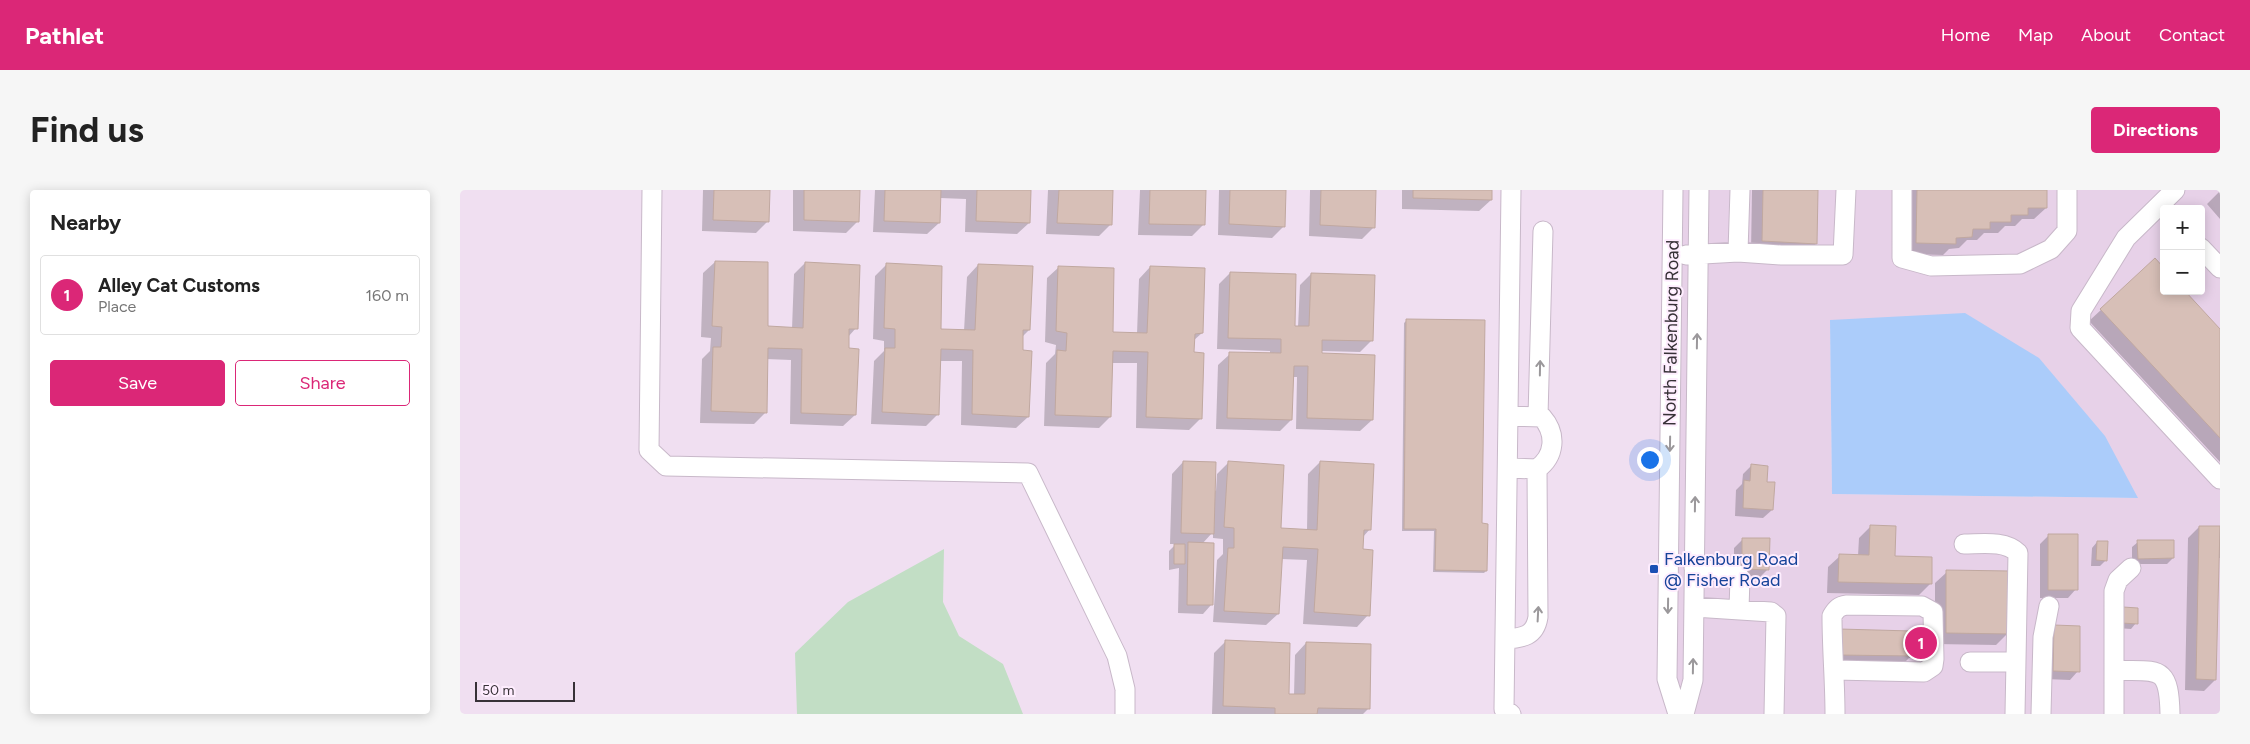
<!DOCTYPE html>
<meta charset="utf-8">
<style>
body{margin:0;font-family:Figtree,sans-serif;background:#f6f6f6;color:#222}
.controls{position:absolute;right:15px;top:15px;display:grid;overflow:hidden;border-radius:5px;box-shadow:0 2px 12px #0003}
.controls button{width:45px;height:45px;display:grid;place-items:center;padding:0;border:0;border-bottom:1px solid #e0e0e0;background:#fff;color:#222;font:25px sans-serif}
.scale{position:absolute;left:15px;bottom:12px;width:100px;box-sizing:border-box;padding-left:5px;border:2px solid #373137;border-top:0;font-size:14px;line-height:18px;white-space:nowrap;color:#373137;-webkit-text-stroke:4px #feedfe;paint-order:stroke}
.you{position:absolute;left:1189px;top:269px;width:18px;height:18px;margin:-12px;border:4px solid #fff;border-radius:50%;background:#1a73e8;box-shadow:0 0 0 8px #1a73e833}
.badge{display:grid;place-items:center;width:32px;height:32px;border-radius:50%;background:#db2777;color:#fff;font-size:16px;font-weight:700}
.pin{position:absolute;translate:-50% -50%;border:2px solid #fff;box-shadow:0 1px 5px #0006}
.list{margin:0;padding:0;list-style:none}
h2{display:flex;justify-content:space-between;align-items:center;height:65px;margin:0;padding:0 20px;font-size:21px}
h2 small{font-size:16px;font-weight:400;color:#767676}
.list li{display:grid;grid-template-columns:32px 1fr auto;gap:15px;align-items:center;box-sizing:border-box;height:80px;margin:0 10px 10px;padding:0 10px;border:1px solid #e0e0e0;border-radius:5px}
.list b{display:block;font-size:19px;white-space:nowrap}
.list p{margin:0;font-size:16px;white-space:nowrap;color:#767676}
.list em{font-size:16px;font-style:normal;color:#767676}
.actions{display:flex;gap:10px;padding:15px 20px}
.actions a{flex:1;padding:11px 0;border:1px solid #db2777;border-radius:5px;text-align:center;font-size:18px;color:#db2777}
.actions .main{background:#db2777;color:#fff}
.map{position:relative;flex:none;width:1760px;height:524px;overflow:hidden;border-radius:5px}
header{display:flex;align-items:center;gap:30px;box-sizing:border-box;height:70px;padding:0 25px;background:#db2777;color:#fff}
header strong{font-size:24px}
nav{display:flex;gap:28px;margin-inline-start:auto;font-size:18px}
.intro{display:flex;align-items:center;justify-content:space-between;box-sizing:border-box;height:120px;padding:0 30px}
h1{margin:0;font-size:35px}
.button{padding:12px 22px;border-radius:5px;background:#db2777;color:#fff;font-size:18px;font-weight:700}
main{display:flex;gap:30px;padding:0 30px}
aside{flex:1;background:#fff;border-radius:5px;box-shadow:0 2px 12px #0003}
.map>svg:first-child{display:block}
</style>
<header>
<strong>Pathlet</strong>
<nav><a>Home</a><a>Map</a><a>About</a><a>Contact</a></nav>
</header>
<div class="intro"><h1>Find us</h1><a class="button">Directions</a></div>
<main>
<aside>
<h2>Nearby<small></small></h2>
<ul class="list">
<li><span class="badge">1</span><div><b>Alley Cat Customs</b><p>Place</p></div><em>160 m</em></li>
</ul>
<div class="actions"><a class="main">Save</a><a>Share</a></div>
</aside>
<div class="map">
<svg width="1760" height="524" viewBox="0 0 1760 524">
<rect width="100%" height="100%" fill="#f0dff1"/>
<path fill="#e7d1e8" fill-rule="evenodd" d="M1220,0h12l-1,58 -12,-1z
M1246,0h514v524h-529zM1704,19h37v82h-37zM1370,130l307,178 -305,-4z
M1219,73h12l-5,416 -5,20 -7,-21z"/>
<path fill="#c2dec5" d="M484,359l-1,53 16,34 44,28 20,50h-226l-2,-61 53,-51z"/>
<path fill="#abccfa" d="M1505,123l74,45 66,78 33,62 -306,-4 -2,-174z"/>
<path fill="#0003" d="M243,0h66l-1,31 -12,12 -54,-2z
M333,0h66l-1,31 -12,12 -53,-2z
M415,0h155l-1,33 -12,11 -52,-2 1,-33 -26,-1 -1,25 -12,11 -54,-2z
M588,0h64l-1,34 -12,12 -53,-2z
M680,0h64l-1,35 -11,11 -54,-1z
M759,0h66l-1,36 -12,12 -54,-3z
M850,0h65l-1,37 -12,12 -53,-3z
M942,0h89v10l-12,11 -77,-2z
M1292,0h65l-1,54 -12,11 -53,-3z
M1446,0h140v18l-12,11h-12l-7,7h-10l-7,7h-14l-7,7h-10l-8,8 -10,1 -6,6 -38,-1z
M1760,1v28l-13,-15z
M1695,70l9,31 56,40v131l-131,-141z
M255,72l52,66 25,1 2,-55 11,-11 51,65 -8,9 7,78 -12,11 -53,-2 1,-64 -25,-1 -1,54 -11,11 -54,-1 2,-64 8,-8 1,-13 -10,-1 2,-64z
M427,74l53,66 24,1 3,-54 11,-12 51,65 -7,7 -1,14 7,66 -12,11 -55,-3 1,-64h-23l-1,53 -12,12 -55,-2 3,-63 10,-10v-10l-11,-2 2,-63z
M599,77l53,66 25,1 2,-55 11,-12 52,66 -9,8v12l8,65 -12,12 -53,-2 1,-65h-25l-2,54 -11,11 -55,-2 2,-63 9,-9 1,-9 -11,-3 2,-64z
M770,83l64,54h4l2,-42 11,-11 61,66 -12,12 -39,-1v3l51,66 -12,11 -64,-2 1,-52h-5l-1,43 -11,11 -64,-2 2,-64 12,-11h40v-3l-53,-2 2,-65z
M947,130l74,205 5,46 -2,2 -51,-1 1,-41h-32l2,-208z
M723,272l33,29 1,-17 12,-12 50,67 28,1 1,-56 12,-12 50,67 -8,9 6,77 -11,12 -54,-3 4,-64 -26,-1 -3,55 -12,11 -53,-3 4,-62 6,-6v-15l-10,-1v-6l-11,12 9,61 -8,9 -25,-1 1,-45 -10,2v-19l7,-7h-6l2,-70z
M1292,275l13,18 7,27 -9,8 -28,-2 1,-26 6,-6 1,-10z
M1411,336l23,31 37,26 -12,12 -92,-2 1,-26 12,-11h18l1,-18z
M1739,337h21v31h-3l-2,122 -11,11 -19,-1 3,-152z
M1589,345l27,54 -8,9h-28v-54z
M1283,349l25,30 -9,9h-25v-30z
M1637,352l9,18 -6,6h-9l1,-18z
M1678,352l35,16 -6,6h-35v-17z
M1487,382l61,61 -12,12 -61,-1v-61z
M1663,419l13,14 -5,6 -14,-1z
M1595,437l23,44 -8,9 -25,-1 1,-44z
M1453,442l14,26h-18l-6,6 -73,-1 1,-24z
M765,452l63,53h6l1,-40 11,-12 62,66 -5,5h-151l2,-61z"/>
<path fill="#d7bfb7" stroke="#c0a8a0" d="M254,0h56l-1,32 -56,-2z
M344,0h56l-1,32 -55,-2z
M425,0h56l-1,33 -56,-2z
M517,0h54l-1,33 -54,-2z
M599,0h54l-1,35 -55,-2z
M690,0h56l-1,35 -56,-1z
M770,0h56l-1,37 -56,-3z
M861,0h55l-1,38 -55,-3z
M953,0h79v10l-79,-2z
M1303,0h55l-1,54 -55,-3z
M1587,0v18h-19v7h-17v7h-21v7h-17l-1,8 -16,1v6l-40,-1 1,-53z
M1695,68l9,10v23h21l35,38v109l-120,-129z
M255,71l53,1v64l35,2 2,-66 55,3 -2,64h-9v19l10,1 -3,66 -55,-2 1,-64 -34,-1 -1,65 -56,-2 2,-64h8l1,-20 -10,-1z
M426,73l56,3 -1,63 34,1 3,-66 55,2 -3,64h-7v20l9,1 -3,66 -57,-3 1,-64 -32,-1 -2,66 -57,-3 3,-64h10v-19l-11,-1z
M598,76l56,2 -1,64 34,1 3,-67 55,2 -2,65 -8,1 -1,18 10,1 -2,66 -56,-2 2,-65 -35,-1 -2,66 -56,-2 2,-65 9,1 1,-18 -11,-2z
M770,82l66,2 -1,52h14l2,-53 64,2 -2,66 -51,-1v13l53,2 -2,65 -66,-2 1,-52h-14l-2,54 -65,-2 2,-66 52,1v-14l-53,-1z
M946,129l79,1 -3,203 6,1 -1,47 -52,-1 1,-41h-32z
M723,271l33,1 -2,72 -33,-1z
M768,271l56,4 -3,63 36,2 3,-69 54,3 -3,66h-7l-1,19 10,1 -3,66 -56,-4 4,-63 -35,-2 -4,67 -55,-3 4,-63h6v-20l-10,-1z
M1291,274l17,2 -1,16h8l-2,28 -30,-2 1,-28 6,1z
M1410,335l26,1 -1,30 37,1v27l-94,-2 1,-28 30,1z
M1739,336h21l-4,154 -20,-1z
M1588,344h30v56h-30z
M1282,348h28l-1,32 -27,-1z
M1677,350h37v18l-36,1z
M1637,351h11l-1,20 -11,-1z
M728,352l26,1 -1,62h-26z
M714,354h11v20h-11z
M1486,380l64,1 -1,63 -63,-1z
M1663,417l15,1v16l-16,-1z
M1594,435l26,1v46l-27,-1z
M1379,439l73,2 1,25 -75,-1z
M1468,439l2,27h-17l-1,-25z
M765,450l65,3 -1,51h16l1,-52 65,2 -1,65 -52,-1 -1,6h-42v-6l-52,-2z"/>
<g fill="none" stroke-linecap="round" stroke-linejoin="round">
<defs>
<path id="minor" d="M192,0l-3,260 17,16 362,7 89,183 8,33v25
M1213,0l-6,489 11,35
M1442,0v68l29,8 89,-2 31,-15 16,-18v-41
M1715,0l-49,48 -45,73 -1,17 140,151
M1741,58l19,20
M1278,62l43,3h62l3,-65
M1226,65l52,-3 2,-62
M1078,226l5,-185
M1048,278l29,1c18,-13 20,-35 5,-52l-34,-1
M1504,354c17,0 41,-4 54,9l-3,161
M1234,378l44,7 2,3 -1,31
M1234,417l77,5 5,4 -2,98
M1045,449c18,-1 30,-3 33,-22l-1,-148
M1510,472h46
M1654,480c44,2 55,-7 56,44
M1051,524l-7,-5 7,-519
M1224,524l9,-34 6,-490
M1375,524c0,-33 -3,-64 -3,-98 4,-7 7,-10 15,-11l75,1 11,6 1,47 -1,7 -9,6 -89,-2
M1581,524l2,-77 6,-31
M1654,524v-123l4,-11 13,-12"/>
</defs>
<use href="#minor" stroke="#c8b8c9" stroke-width="21"/>
<use href="#minor" stroke="#fff" stroke-width="19"/>
</g>
<defs><path id="oneway-shaft" d="M-6 0H5M1.5-3L5.5 0L1.5 3" fill="none" stroke-width="1.6" stroke-linecap="round" stroke-linejoin="round" transform="scale(1.25)"/></defs>
<g stroke="#9b989b">
<use href="#oneway-shaft" transform="translate(1237 151) rotate(-89)"/>
<use href="#oneway-shaft" transform="translate(1080 178) rotate(-89)"/>
<use href="#oneway-shaft" transform="translate(1210 254) rotate(91)"/>
<use href="#oneway-shaft" transform="translate(1235 314) rotate(-89)"/>
<use href="#oneway-shaft" transform="translate(1208 416) rotate(91)"/>
<use href="#oneway-shaft" transform="translate(1078 424) rotate(-87)"/>
<use href="#oneway-shaft" transform="translate(1233 476) rotate(-89)"/>
</g>
<rect fill="#1a4fb4" stroke="#feedfe" stroke-width="2" x="1189" y="374" width="10" height="10" rx="2.5"/>
<g text-anchor="middle" dominant-baseline="central" stroke-width="4" stroke-linejoin="round" paint-order="stroke">
<g font-size="18" fill="#373137" stroke="#feedfe">
<text transform="translate(1211 143) rotate(-89)">North Falkenburg Road</text>
</g>
<g font-size="18" fill="#164399" stroke="#feedfe" text-anchor="start">
<text x="1204" y="369">Falkenburg Road<tspan x="1204" dy="21">@ Fisher Road</tspan></text>
</g>
</g>
</svg>
<div class="controls">
<button>+</button>
<button>−</button>
</div>
<div class="scale">50 m</div>
<div class="you"></div>
<div class="pin badge" style="left:1461px;top:453px">1</div>
</div>
</main>
